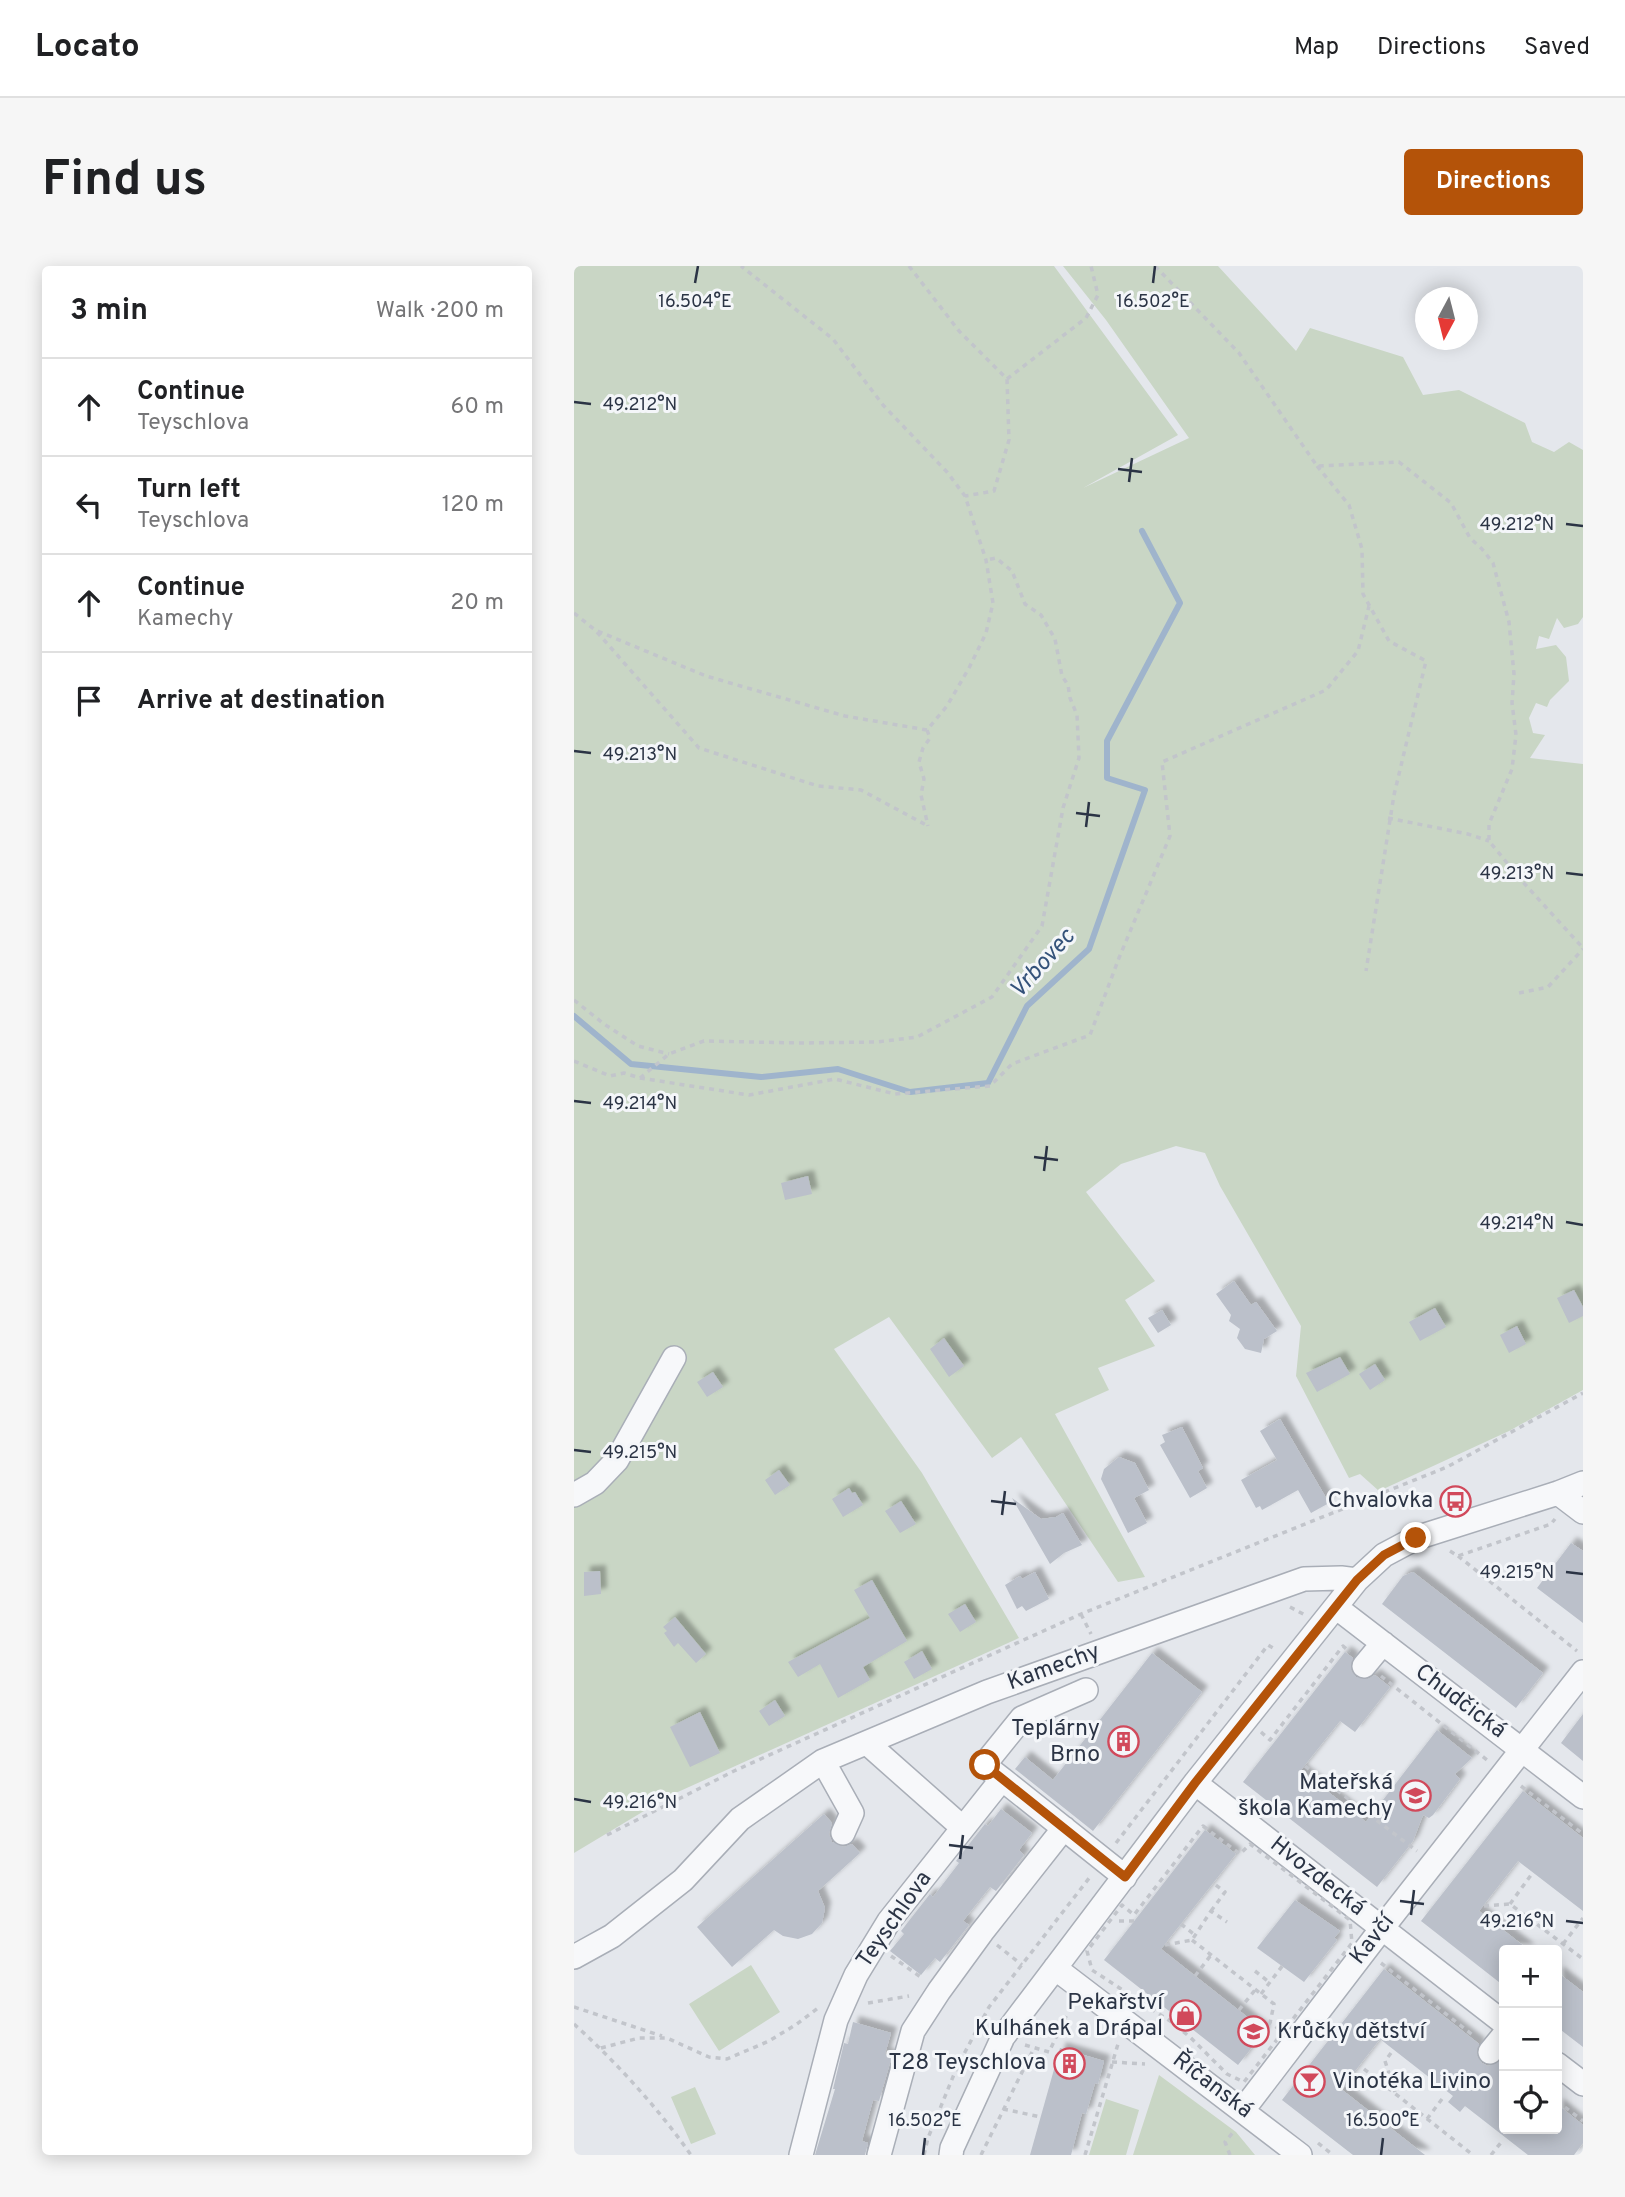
<!DOCTYPE html>
<meta charset="utf-8">
<style>
body{margin:0;font-family:Overpass,sans-serif;background:#f6f6f6;color:#202124}
.controls{position:absolute;right:21px;bottom:21px;display:grid;overflow:hidden;border-radius:7px;box-shadow:0 4px 18px #0003}
.controls button{width:63px;height:63px;display:grid;place-items:center;padding:0;border:0;border-bottom:2px solid #e0e0e0;background:#fff;color:#202124;font:35px sans-serif}
.compass{position:absolute;left:841px;top:21px;width:63px;height:63px;border-radius:50%;background:#fff;box-shadow:0 4px 18px #0003;rotate:187deg}
.stop{position:absolute;width:21px;height:21px;margin:-16px;border:5px solid #b45309;border-radius:50%;background:#fff}
.stop.end{background:#b45309;border-color:#fff;box-shadow:0 2px 7px #0008}
.list{margin:0;padding:0;list-style:none}
h2{display:flex;justify-content:space-between;align-items:center;height:91px;margin:0;padding:0 28px;font-size:30px}
h2 small{font-size:23px;font-weight:400;color:#757577}
.list li{display:grid;grid-template-columns:46px 1fr auto;gap:21px;align-items:center;box-sizing:border-box;height:98px;padding:0 28px;border-top:2px solid #e0e0e0}
.list b{display:block;font-size:26px;white-space:nowrap}
.list p{margin:0;font-size:23px;white-space:nowrap;color:#757577}
.list em{font-size:23px;font-style:normal;color:#757577}
.icon{flex:none;width:38px;height:38px;fill:none;stroke:currentColor;stroke-width:2;stroke-linecap:round;stroke-linejoin:round}
.map{position:relative;flex:none;width:1009px;height:1889px;overflow:hidden;border-radius:7px}
header{display:flex;align-items:center;gap:42px;box-sizing:border-box;height:98px;padding:0 35px;background:#fff;border-bottom:2px solid #e0e0e0}
header strong{font-size:33px}
nav{display:flex;gap:38px;margin-inline-start:auto;font-size:24px}
.intro{display:flex;align-items:center;justify-content:space-between;box-sizing:border-box;height:168px;padding:0 42px}
h1{margin:0;font-size:49px}
.button{padding:18px 32px;border-radius:7px;background:#b45309;color:#fff;font-size:24px;font-weight:700}
main{display:flex;gap:42px;padding:0 42px}
aside{flex:1;background:#fff;border-radius:7px;box-shadow:0 4px 18px #0003}
.map>svg:first-child{display:block}
</style>
<header>
<strong>Locato</strong>
<nav><a>Map</a><a>Directions</a><a>Saved</a></nav>
</header>
<div class="intro"><h1>Find us</h1><a class="button">Directions</a></div>
<main>
<aside>
<h2>3 min<small>Walk · 200 m</small></h2>
<ul class="list">
<li><svg class="icon" aria-label="ahead" viewBox="0 0 24 24"><path d="M12 20V5M6 11l6-6 6 6"/></svg><div><b>Continue</b><p>Teyschlova</p></div><em>60 m</em></li>
<li><svg class="icon" aria-label="left" viewBox="0 0 24 24"><path d="M17 20v-9H6M10 6l-5 5 5 5"/></svg><div><b>Turn left</b><p>Teyschlova</p></div><em>120 m</em></li>
<li><svg class="icon" aria-label="ahead" viewBox="0 0 24 24"><path d="M12 20V5M6 11l6-6 6 6"/></svg><div><b>Continue</b><p>Kamechy</p></div><em>20 m</em></li>
<li><svg class="icon" aria-label="arrive" viewBox="0 0 24 24"><path d="M6 21V4h12l-3 4 3 4H6"/></svg><div><b>Arrive at destination</b></div></li>
</ul>
</aside>
<div class="map">
<svg width="1009" height="1889" viewBox="0 0 1009 1889">
<defs>
<filter id="shadow"><feDropShadow dx="6" dy="-6" stdDeviation="2" flood-color="#0004"/></filter>
</defs>
<rect width="100%" height="100%" fill="#e4e7ec"/>
<path fill="#c9d6c5" d="M0,0h480l124,169 -95,53 106,-50 -83,-118 -43,-54h155l78,85 14,-23 93,29 20,38 36,-5 66,33 7,19 22,10 15,-10 14,8v167l-5,7 -14,4 -7,-10 -8,21 -10,-3 -3,13 20,-4 10,12 3,24 -19,19 -3,7 -11,-4 -7,15 4,15 12,2 -15,23 53,6v626l-74,41 -130,60 -19,-17 -11,4 -53,-102 5,-50 -81,-140 -15,-33 -29,-7 -55,18 -35,28 69,89 -30,19 30,46 -57,22 11,22 -54,24 90,163 -27,5 -97,-145 -29,21 -103,-141 -55,32 88,124 97,165 -350,158 -95,57z
M177,1699l29,47 -61,39 -30,-47z
M585,1809l77,57 19,23h-122z
M121,1821l21,47 -25,10 -20,-47z
M532,1833l33,11 -13,45h-37z"/>
<g fill="none" stroke-linecap="round" stroke-linejoin="round">
<path stroke="#9fb4cc" stroke-width="6" d="M0,750l57,48 130,13 77,-8 72,23 78,-9 39,-77 62,-57 56,-159 -38,-12v-37l73,-138 -38,-72"/>
</g>
<path fill="#bbc0ca" filter="url(#shadow)" d="M234,910l4,18 -27,6 -4,-17z
M660,1015l17,24 5,-3 21,29 -13,8 -3,14 -16,-4 -8,-11 3,-9 -11,-8 2,-6 -15,-21z
M1000,1024l9,17v9l-14,7 -12,-25z
M861,1042l11,19 -26,14 -11,-19z
M588,1044l9,15 -13,8 -10,-15z
M943,1060l9,18 -17,9 -9,-18z
M370,1072l20,28 -15,11 -19,-28z
M766,1091l10,17 -33,18 -11,-19z
M801,1098l10,16 -15,10 -11,-16z
M139,1106l10,15 -16,10 -10,-15z
M706,1153l49,84 -18,10 -13,-23 -36,20 -2,-4 -4,2 -15,-28 36,-20 -17,-29z
M608,1161l21,41 -5,3 9,17 -17,10 -30,-53 5,-3 -3,-7z
M545,1191l16,6 14,27 -15,8 13,25 -19,10 -27,-54 3,-10z
M205,1204l11,15 -15,10 -10,-15z
M275,1222l3,5 3,-1 8,13 -20,12 -11,-18z
M438,1232l29,21 15,-2 7,-4 19,32 -18,8 -14,11z
M327,1235l15,23 -16,9 -15,-22z
M997,1277l12,8v72l-46,-35z
M26,1305l1,23 -17,2v-24z
M461,1306l14,27 -23,12 -4,-5 -5,3 -12,-24 15,-9 2,3z
M839,1306l130,101 -27,35 -134,-104 21,-28z
M298,1314l35,61 -44,26 7,13 -32,18 -18,-34 -22,13 -10,-15 82,-44 -16,-28z
M391,1338l11,18 -16,10 -12,-18z
M101,1351l31,37 -10,9 -18,-20 -4,4 -10,-14 3,-2 -4,-4z
M348,1385l10,18 -18,10 -10,-17z
M771,1386l8,6 -2,12 5,7 12,2 7,-4 15,12 -35,45 -15,-11 -39,49 65,52 71,-92 35,28 -17,16 5,5 -27,36 -4,3 -6,-3 -10,26 -36,46 -134,-105z
M578,1387l50,39 -109,139 -78,-62 10,-12 28,23z
M201,1434l10,16 -16,10 -10,-15z
M126,1446l20,41 -30,14 -20,-40z
M1009,1448v47l-22,-18z
M949,1525l60,47v73l-65,-50 -39,50 50,39h-25v36l-83,-65z
M427,1543l31,24 -13,17 5,5 -28,36 -6,-4 -27,34 6,4 -29,37 -5,-4 -14,17 -31,-24 14,-17 -3,-3 29,-37 3,3 26,-34 -3,-2 29,-37 3,2z
M250,1548l8,9 -3,11 3,8 12,5 8,-3 8,9 -42,38 7,17 -3,15 -10,11 -14,5 -15,-3 -9,-6 -42,37 -35,-40z
M631,1564l31,24 -75,95 104,82 -27,34 -134,-105z
M721,1634l45,31 -6,7 3,2 -33,42 -47,-34z
M810,1703l95,75 -2,12 5,7 6,3 13,-5 3,2v66h53v-25l26,21v18l-9,12h-46l-63,-49 -5,6 -12,-10 5,-6 -73,-57 -39,50 84,66h-72l-71,-55z
M983,1706l26,20v55l-26,-20z
M279,1756l38,11 -6,21 7,2 -13,45 -6,-1 -11,41 6,2 -3,12h-50l20,-66h-2l11,-46 4,1z
M486,1782l44,13 -6,23 -3,-1 -9,31 -4,-1 -11,42h-41z"/>
<g fill="none" stroke-linecap="round" stroke-linejoin="round">
<defs>
<path id="minor" d="M984,1227l25,19
M0,1229l21,-12 22,-23 57,-102
M763,1342l246,189
M790,1400l19,-23
M293,1477l96,85
M249,1495l29,52 -9,20
M428,1513l-18,-14 38,-47 64,-28
M621,1517l309,240
M0,1691l38,-21 71,-56 57,-61 83,-58 164,-69 317,-113 37,-1 16,2
M481,1702l245,187
M916,1786l14,-17
M983,1798l26,20
M669,1844l140,-183 200,-255
M227,1889l35,-135 20,-45 33,-54 113,-142 123,98
M305,1889l34,-124 26,-40 43,-59 82,-104
M377,1889l1,-7 51,-111 192,-254 162,-203 27,-25 32,-17 142,-45 25,-10"/>
</defs>
<use href="#minor" stroke="#a9aeb7" stroke-width="26"/>
<path stroke="#c2c5cb" stroke-width="3.5" stroke-dasharray="5 5" stroke-linecap="butt" d="M335,0l50,65 48,48 2,61 -15,51 -29,5
M581,0l84,87 78,113 82,-4 52,41 19,35 12,11 11,14 16,59 5,52 -2,29 4,32 -4,34 -23,55v17l33,40 61,67
M433,113l79,-61 12,-23 -7,-29
M743,200l32,39 13,44 1,45 26,47 37,20 -32,134 -28,176
M0,347l21,17 111,46 139,40 82,14 20,-24 22,-38 17,-35 7,-30 -7,-43 -21,-64 -18,-24 -64,-67 -50,-66 -92,-73
M23,366l102,116 119,38 43,4 67,36
M353,464l3,8 -7,10 -4,14 5,17 -3,16 7,31
M814,552l80,16 21,7
M945,727l29,-6 35,-38
M0,734l30,24 34,22 31,8
M0,795l36,15 14,-3 16,5 109,17 86,-16 60,15 95,-8 22,-22 78,-29 29,-77 51,-122 -8,-74 164,-72 32,-39 11,-45
M66,812l29,-24 35,-13 96,2 77,-1 40,-5 75,-40 50,-71 21,-118 16,-50 -2,-43 -7,-17 -2,-13 -6,-9 -7,-37 -14,-24 -16,-11 -13,-33 -16,-13 -10,2
M876,1285l8,5 93,-32 4,-5
M884,1290l119,95
M716,1341l15,8
M507,1348l10,20
M807,1410l106,84
M687,1466l9,8 73,-94 7,6
M731,1500l112,85
M947,1520l62,48
M629,1560l37,28 10,-10 100,76 2,23 -108,139 -17,-8 -36,-36 -18,-15 -81,-53 -5,-19 35,-46 12,10z
M33,1569l127,-64 347,-157 366,-147 136,-74
M542,1577l152,-198 7,4
M936,1638l21,-29
M910,1640l26,-2 73,55
M637,1645l14,-19 -12,-9
M545,1655h15
M607,1658l14,11
M618,1674l82,64 -4,19 9,6
M989,1678l20,-26
M423,1679l25,20
M591,1679l27,-5 19,-29 16,11
M317,1690l31,22
M807,1697l93,73
M681,1705l14,11
M621,1710l16,-21
M687,1728l22,-29
M294,1737l41,-7
M0,1741l88,29
M665,1744l16,-20
M0,1758c43,39 84,84 117,131
M451,1779l24,7 22,-46
M27,1782l38,-10h28l42,19 18,2 42,-18 28,-17 21,-16
M817,1787l-6,8 10,31
M538,1796l33,2
M790,1803l109,86
M769,1820l32,-8
M983,1835l26,20
M429,1843l38,8
M853,1853l18,-24
M744,1877l15,12
M350,1889l4,-17 29,-71 32,-60 101,-130
M407,1889l53,-107
M511,1889l33,-111
M656,1889l-5,-13 10,-12
M917,1889l12,-15"/>
<use href="#minor" stroke="#f7f8fa" stroke-width="23"/>
</g>
<g fill="none" stroke-linecap="round" stroke-linejoin="round">
<path stroke="#b45309" stroke-width="9" d="M411,1499l140,112 70,-94 162,-203 27,-25 32,-17"/>
</g>
<path fill="none" stroke="#2b3445" stroke-width="2.5" d="M121,17l3,-17M579,17l2,-17M0,136l17,2M544,203l24,3M555,216l3,-24M992,258l17,2M0,485l17,2M502,547l24,3M512,561l3,-25M992,607l17,2M0,835l17,2M460,891l24,3M470,905l3,-25M992,956l17,3M0,1184l17,2M417,1235l25,3M428,1249l3,-24M992,1306l17,2M0,1533l17,3M375,1579l24,3M386,1593l3,-24M826,1635l24,3M837,1649l3,-25M992,1655l17,2M349,1889l2,-17M807,1889l2,-17"/>
<defs>
<symbol id="bus-ring" viewBox="-11 -11 22 22"><circle r="9.5" fill="#f4f6f9" stroke="#d1495b" stroke-width="1.5"/><path d="M-5-6H5V4H4V6H2V4H-2V6H-4V4H-5ZM-3.5-4V0h7V-4ZM-3.5 1.2v1.5H-2V1.2ZM2 1.2v1.5H3.5V1.2Z" fill="#d1495b"/></symbol>
<symbol id="building-ring" viewBox="-11 -11 22 22"><circle r="9.5" fill="#f4f6f9" stroke="#d1495b" stroke-width="1.5"/><path d="M-4-6H4V6H1V3H-1V6H-4ZM-2.5-4.3h1.7v1.8h-1.7ZM.8-4.3h1.7v1.8H.8ZM-2.5-1h1.7V.8h-1.7ZM.8-1h1.7V.8H.8Z" fill="#d1495b"/></symbol>
<symbol id="school-ring" viewBox="-11 -11 22 22"><circle r="9.5" fill="#f4f6f9" stroke="#d1495b" stroke-width="1.5"/><path d="M0-5L7-2L0 1L-7-2ZM-4 1L0 2.5L4 1V4Q0 6-4 4Z" fill="#d1495b"/></symbol>
<symbol id="shop-ring" viewBox="-11 -11 22 22"><circle r="9.5" fill="#f4f6f9" stroke="#d1495b" stroke-width="1.5"/><path d="M-5-2.5h2.3a2.7 3.5 0 0 1 5.4 0H5L5.5 6h-11ZM-1.5-2.5h3a1.5 2.3 0 0 0-3 0Z" fill="#d1495b"/></symbol>
<symbol id="bar-ring" viewBox="-11 -11 22 22"><circle r="9.5" fill="#f4f6f9" stroke="#d1495b" stroke-width="1.5"/><path d="M-6-5H6L.8 .8V4.5H3.5V6h-7V4.5H-.8V.8Z" fill="#d1495b"/></symbol>
</defs>
<g fill-rule="evenodd">
<use href="#bus-ring" x="864" y="1218" width="35" height="35"/>
<use href="#building-ring" x="532" y="1458" width="35" height="35"/>
<use href="#school-ring" x="824" y="1512" width="35" height="35"/>
<use href="#shop-ring" x="594" y="1732" width="35" height="35"/>
<use href="#school-ring" x="662" y="1748" width="35" height="35"/>
<use href="#building-ring" x="478" y="1780" width="35" height="35"/>
<use href="#bar-ring" x="718" y="1798" width="35" height="35"/>
</g>
<g text-anchor="middle" dominant-baseline="central" stroke-width="6" stroke-linejoin="round" paint-order="stroke">
<g font-size="23" fill="#2b3445" stroke="#f4f6f9" text-anchor="end">
<text x="859" y="1235">Chvalovka</text>
<text x="526" y="1463">Teplárny<tspan x="526" dy="26">Brno</tspan></text>
<text x="819" y="1517">Mateřská<tspan x="819" dy="26">škola Kamechy</tspan></text>
<text x="589" y="1737">Pekařství<tspan x="589" dy="26">Kulhánek a Drápal</tspan></text>
<text x="703" y="1766" text-anchor="start">Krůčky dětství</text>
<text x="472" y="1797">T28 Teyschlova</text>
<text x="758" y="1816" text-anchor="start">Vinotéka Livino</text>
</g>
<g font-size="23" fill="#2b3445" stroke="#f4f6f9">
<text transform="translate(480 1402) rotate(-20)">Kamechy</text>
<text transform="translate(886 1436) rotate(37)">Chudčická</text>
<text transform="translate(743 1611) rotate(38)">Hvozdecká</text>
<text transform="translate(321 1654) rotate(-55)">Teyschlova</text>
<text transform="translate(799 1674) rotate(-52)">Kavčí</text>
<text transform="translate(638 1820) rotate(37)">Říčanská</text>
</g>
<g font-size="24" font-style="italic" fill="#34527a" stroke="#f4f6f9">
<text transform="translate(469 698) rotate(-48)">Vrbovec</text>
</g>
</g>
<g font-size="18" text-anchor="middle" fill="#2b3445" stroke="#f4f6f9" stroke-width="6" stroke-linejoin="round" paint-order="stroke">
<text x="121" y="41">16.504°E</text>
<text x="579" y="41">16.502°E</text>
<text x="66" y="144">49.212°N</text>
<text x="943" y="264">49.212°N</text>
<text x="66" y="494">49.213°N</text>
<text x="943" y="613">49.213°N</text>
<text x="66" y="843">49.214°N</text>
<text x="943" y="963">49.214°N</text>
<text x="66" y="1192">49.215°N</text>
<text x="943" y="1312">49.215°N</text>
<text x="66" y="1542">49.216°N</text>
<text x="943" y="1661">49.216°N</text>
<text x="351" y="1860">16.502°E</text>
<text x="809" y="1860">16.500°E</text>
</g>
</svg>
<div class="controls">
<button>+</button>
<button>−</button>
<button><svg class="icon" aria-label="locate" viewBox="0 0 24 24"><circle cx="12" cy="12" r="6"/><path d="M12 2v4M12 18v4M2 12h4M18 12h4"/></svg></button>
</div>
<svg class="compass" viewBox="-18 -18 36 36"><path d="M0-13l5 13h-10z" fill="#e53935"/><path d="M0 13l5-13h-10z" fill="#757577"/></svg>
<div class="stop" style="left:411px;top:1499px"></div>
<div class="stop end" style="left:842px;top:1272px"></div>
</div>
</main>
